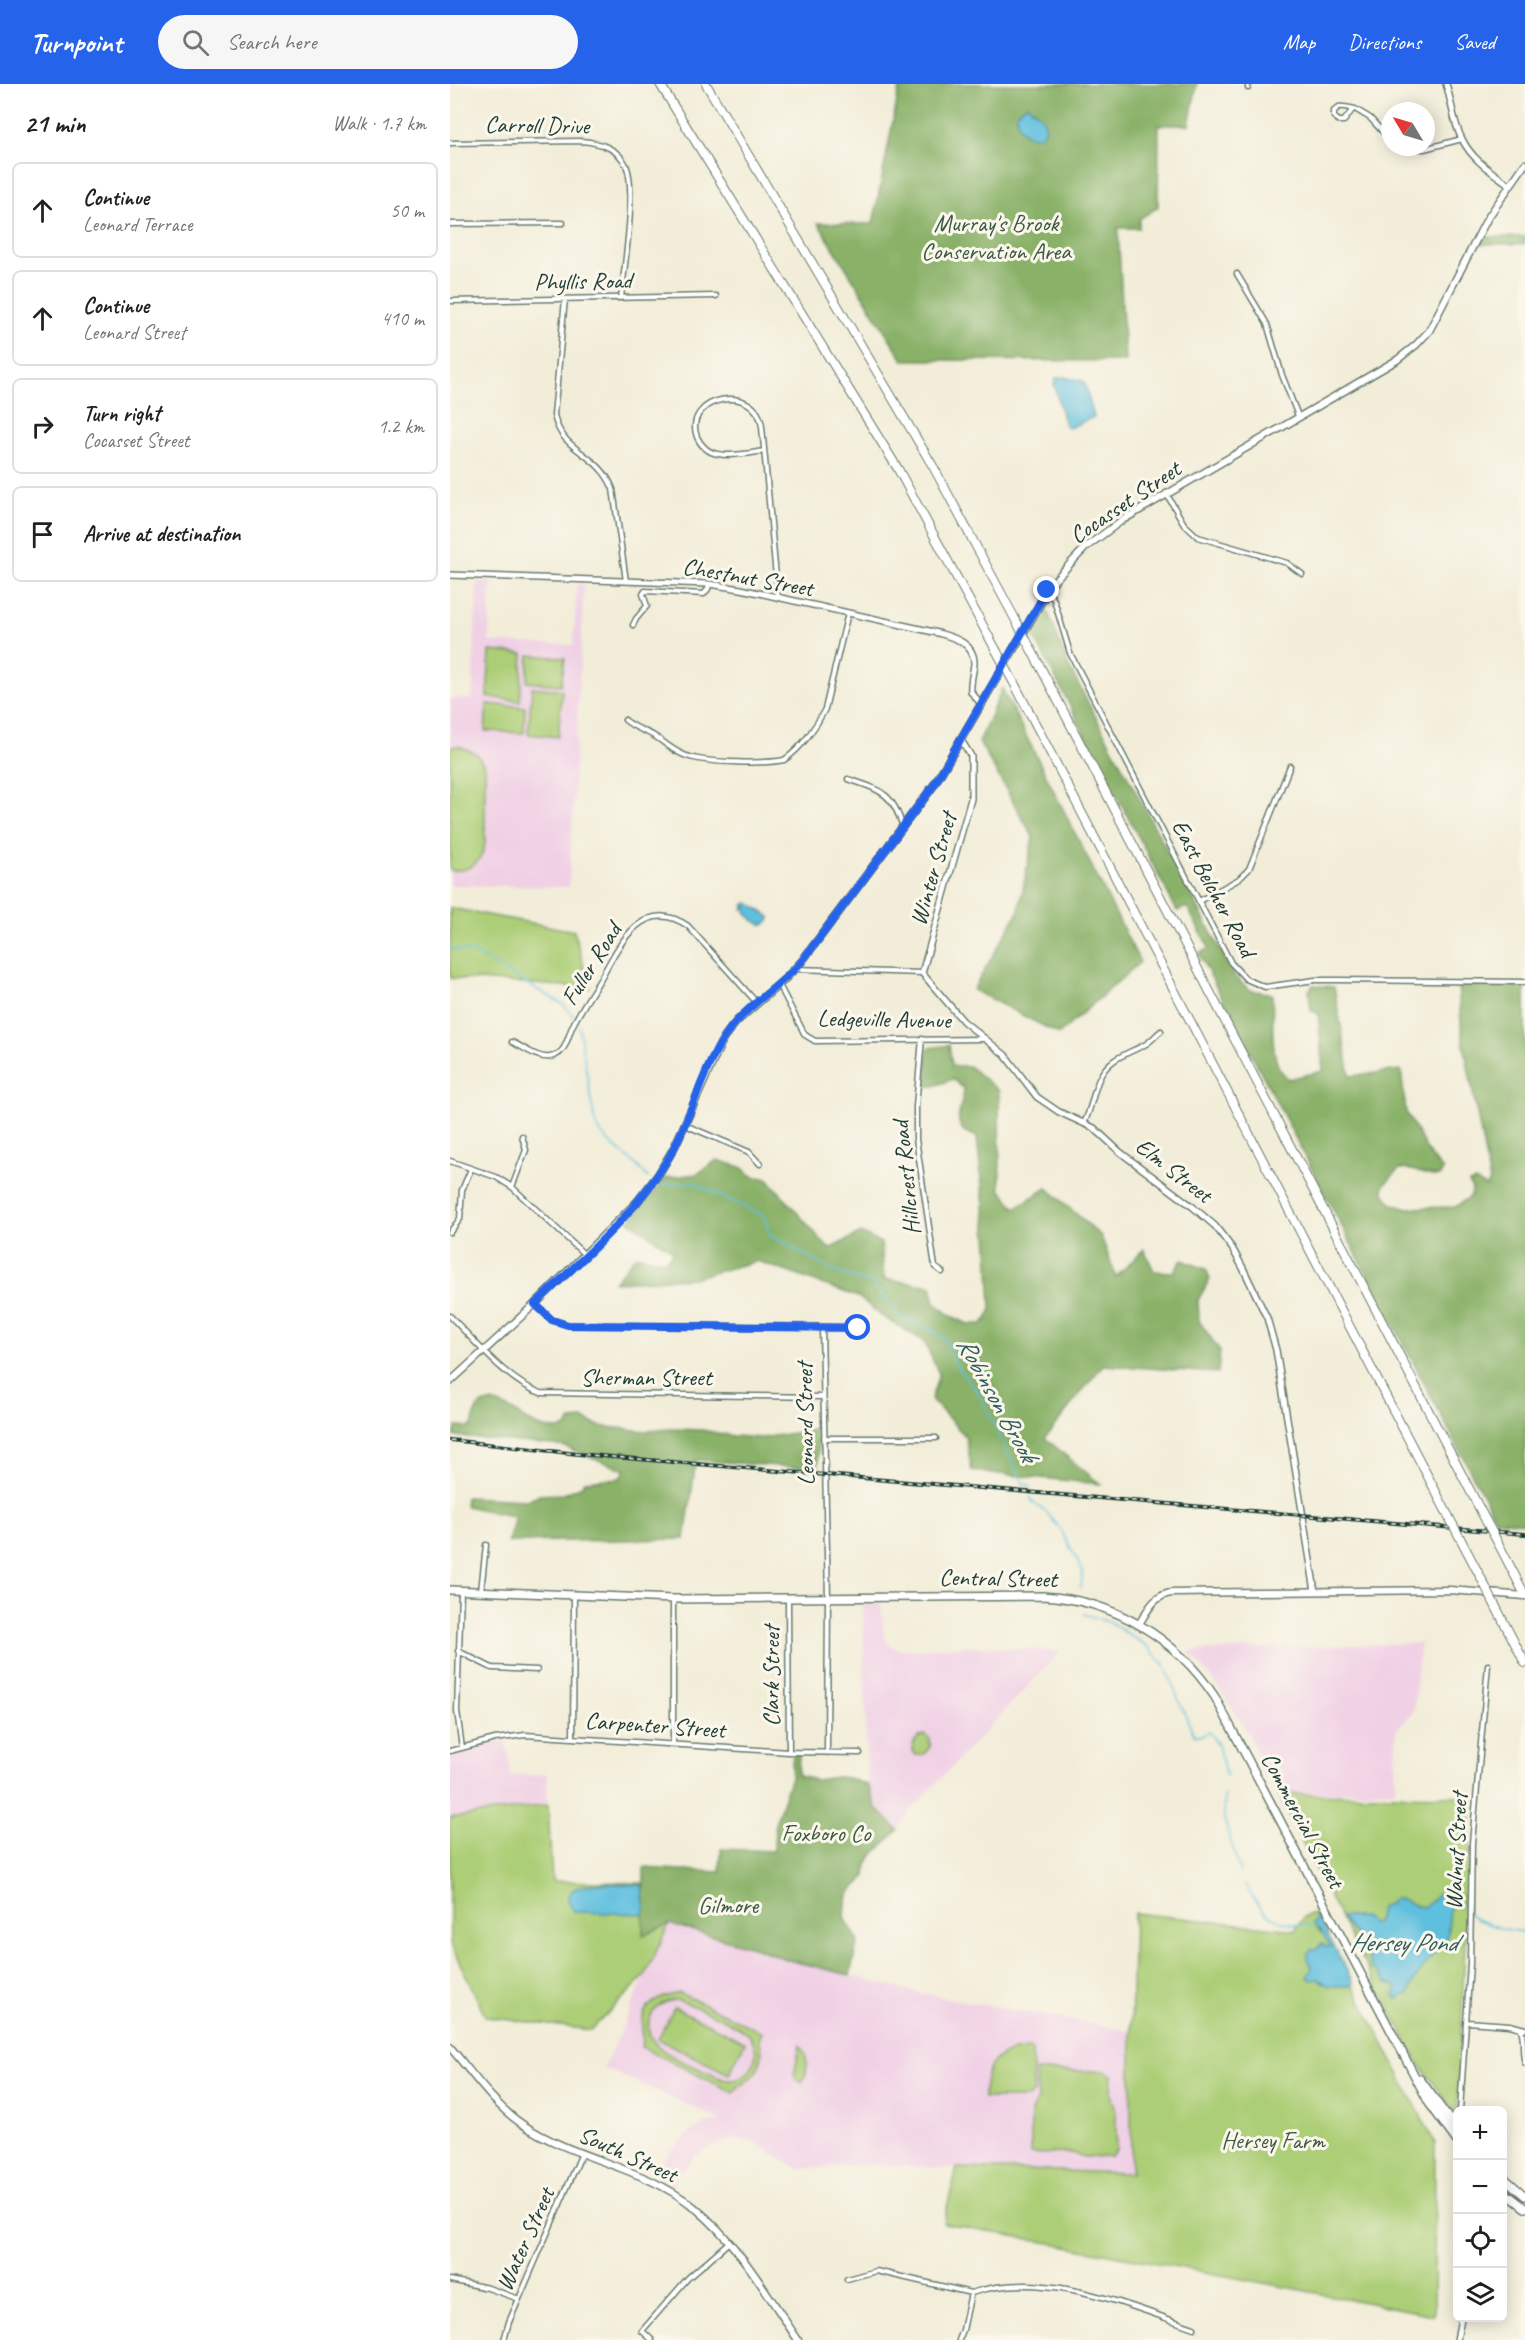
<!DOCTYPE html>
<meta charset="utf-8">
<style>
body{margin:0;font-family:Caveat,sans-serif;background:#f6f6f6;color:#202124}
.controls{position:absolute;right:18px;bottom:18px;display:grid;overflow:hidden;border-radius:9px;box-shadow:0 3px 15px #0003}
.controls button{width:54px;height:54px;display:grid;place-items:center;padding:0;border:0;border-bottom:2px solid #e0e0e0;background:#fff;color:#202124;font:30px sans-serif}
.compass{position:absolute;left:931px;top:18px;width:54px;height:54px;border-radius:50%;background:#fff;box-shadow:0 3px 15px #0003;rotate:308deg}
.stop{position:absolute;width:18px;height:18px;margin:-14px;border:4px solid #2563eb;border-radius:50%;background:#fff}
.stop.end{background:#2563eb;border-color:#fff;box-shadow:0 2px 6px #0008}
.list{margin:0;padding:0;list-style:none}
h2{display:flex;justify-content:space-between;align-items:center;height:78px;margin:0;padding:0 24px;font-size:26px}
h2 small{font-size:20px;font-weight:400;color:#757577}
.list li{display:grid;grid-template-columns:39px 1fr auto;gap:18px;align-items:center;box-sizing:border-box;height:96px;margin:0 12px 12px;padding:0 12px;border:2px solid #e0e0e0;border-radius:9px}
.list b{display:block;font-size:22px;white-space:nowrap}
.list p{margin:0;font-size:20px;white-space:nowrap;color:#757577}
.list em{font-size:20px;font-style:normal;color:#757577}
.icon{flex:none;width:33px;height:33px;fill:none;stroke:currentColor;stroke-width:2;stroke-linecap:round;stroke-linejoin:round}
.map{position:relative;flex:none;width:1075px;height:2256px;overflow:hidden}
header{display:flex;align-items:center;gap:36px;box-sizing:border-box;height:84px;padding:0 30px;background:#2563eb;color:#fff}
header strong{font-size:28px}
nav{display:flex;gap:33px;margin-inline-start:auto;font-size:21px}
.search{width:420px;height:54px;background:#f6f6f6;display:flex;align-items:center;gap:15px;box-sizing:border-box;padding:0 21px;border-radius:33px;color:#757577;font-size:22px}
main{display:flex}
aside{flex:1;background:#fff}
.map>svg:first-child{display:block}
</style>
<header>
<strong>Turnpoint</strong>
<div class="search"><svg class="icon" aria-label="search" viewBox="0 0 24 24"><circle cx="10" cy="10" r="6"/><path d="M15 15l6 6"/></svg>Search here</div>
<nav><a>Map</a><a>Directions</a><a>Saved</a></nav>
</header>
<main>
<aside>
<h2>21 min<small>Walk · 1.7 km</small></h2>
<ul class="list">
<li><svg class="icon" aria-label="ahead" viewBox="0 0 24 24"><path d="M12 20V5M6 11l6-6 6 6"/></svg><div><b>Continue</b><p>Leonard Terrace</p></div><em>50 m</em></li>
<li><svg class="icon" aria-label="ahead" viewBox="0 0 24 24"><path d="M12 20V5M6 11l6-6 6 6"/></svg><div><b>Continue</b><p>Leonard Street</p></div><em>410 m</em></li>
<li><svg class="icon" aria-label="right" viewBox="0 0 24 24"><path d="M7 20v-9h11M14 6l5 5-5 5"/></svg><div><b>Turn right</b><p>Cocasset Street</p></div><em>1.2 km</em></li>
<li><svg class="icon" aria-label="arrive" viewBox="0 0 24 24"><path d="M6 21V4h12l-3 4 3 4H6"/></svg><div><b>Arrive at destination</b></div></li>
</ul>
</aside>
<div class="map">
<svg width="1075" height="2256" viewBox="0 0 1075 2256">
<rect width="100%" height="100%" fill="#fbf7ec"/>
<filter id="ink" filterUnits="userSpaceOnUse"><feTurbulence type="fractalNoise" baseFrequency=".0167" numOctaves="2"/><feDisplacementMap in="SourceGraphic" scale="12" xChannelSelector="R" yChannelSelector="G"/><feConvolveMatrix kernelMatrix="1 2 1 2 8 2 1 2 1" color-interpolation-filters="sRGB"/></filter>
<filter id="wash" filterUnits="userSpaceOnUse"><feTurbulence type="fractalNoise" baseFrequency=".008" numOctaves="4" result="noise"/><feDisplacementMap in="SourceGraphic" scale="24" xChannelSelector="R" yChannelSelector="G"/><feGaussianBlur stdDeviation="1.35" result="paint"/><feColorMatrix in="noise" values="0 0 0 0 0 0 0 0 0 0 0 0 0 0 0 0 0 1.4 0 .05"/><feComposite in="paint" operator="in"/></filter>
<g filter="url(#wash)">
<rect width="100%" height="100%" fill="#f2edd8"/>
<path fill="#f0d0e5" d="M27,497l14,1 -2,60 84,3 4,-61 7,1 -15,302 -119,-2v-187l22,1z
M431,1518l3,35 7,9 9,4 63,-4 98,5 -152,161 -11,18 -22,-22 -6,-19 -3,-4 -4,-182z
M970,1559l-6,68 -18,19 -1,60 -117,4 -33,-66 -34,-51 -24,-26z
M56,1656l5,36 36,-2 1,31 -98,13v-64z
M219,1840l87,24 32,12 126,32 217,39v142l-138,-2 -128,-7 -62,5 -12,-4 -38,-24 -17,-2 -16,3 -24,13 -15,15 -10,17 -17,-10 13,-22 24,-23 14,-8 16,-4 -117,-52z"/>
<path fill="#acce76" stroke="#668655" stroke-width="1.5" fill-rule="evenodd" d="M40,567l33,3 -3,47 -33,-4z
M79,571l36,3 -4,27 -34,-3z
M82,603l30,3 -4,47 -30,-3z
M37,620l38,3 -1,26 -39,-2z
M9,662l18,8 8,13v76c-2,19 -16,30 -35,27v-123z
M0,824l124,23 16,57 -140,-10z
M475,1651l5,4v8l-6,7 -8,1 -3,-4c-1,-8 3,-14 12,-16z
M828,1710l194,2 -15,319 -39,-53 -77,-143z
M98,1721l4,76 92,2v51l25,-10 -24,52 -54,54 -105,-13 -36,-74v-125z
M684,1829l161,17 10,-14 10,-2 1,6 -3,3 8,10h5l109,210 -1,172 -491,-92 14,-55 174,5v-142z
M230,1909l82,39 -3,7c6,15 2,31 -11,41 -6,5 -10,5 -14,13l-93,-46c4,-8 1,-10 1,-18 -2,-27 19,-32 38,-36zM227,1916l10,3c16,8 54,21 64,35 11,17 0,41 -20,42 -8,0 -15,-3 -22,-7 -21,-10 -73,-25 -58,-57 5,-11 14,-15 26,-16z
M224,1923l71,35 -16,32 -71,-35z
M350,1961c8,10 9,26 2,37l-6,-3 -2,-4z
M582,1965l2,44 -6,5h-44c0,-35 13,-48 48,-49z
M586,1987h69l7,4 -1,19 5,18v38l-5,6 -27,1 -13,-4 -40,1v-43l7,-11z"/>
<path fill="#89b167" stroke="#54774e" stroke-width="1.5" d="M450,0h297l-8,41h-30l-1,82 -19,12v9h-21l7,133 -222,-1 -85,-137 55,1z
M1032,153h43v7h-48z
M592,527l6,1 20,53 167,312 15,13 22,4c2,21 -2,55 7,74 2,4 6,7 9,11l35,-8 -5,-58 -7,-2 -2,-20 4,-6 21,2 16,89 51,-6 5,42 24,43 13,15 -3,6c-16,2 -26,-10 -41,-7l-15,16 -1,7 8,11 13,5 51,-1 16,-11 1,-7 -3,-6 6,-2 11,6 4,-5 -28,-147 -4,-50 67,1v537l-29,-3 -297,-566 10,-6 -22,-41 -10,4 -146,-280z
M552,604l138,274 -81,72 -86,-44 46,-80 14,-73 -54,-95z
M499,961l3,21h17l30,25 1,98 15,19 32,-20 54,48 15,41 28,-28 10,22 20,1 8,-12 24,9 4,10 -12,21 1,21 21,30 -2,22 -115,-8 -58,73 55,46 -128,-13 -6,-34 -35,-38 8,-25 -15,-33 -41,-24 -25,-20 -101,-36 -64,17 -79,4 22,-27 30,6 7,-10 -44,-30 37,-43 31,-4 20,-14 24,7 13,10 13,1 62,71 32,-16 20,10 3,36 47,7 4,17 14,12 19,9h13l7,-6 3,-10 -3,-61 -11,-110c-4,-3 -9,-3 -13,-6 -12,-10 0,-30 0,-42l-11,-10 -19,7h-10l4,-38z
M41,1318c29,5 40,33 74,26l6,-8 12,-1 16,7 46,5 26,-2 31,1 31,6 29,2 57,-9 -1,40 -122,-9 -11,79 -177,3 7,-25 -50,-11 1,-9 61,3 11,-5 26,-1 16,-7 5,-6 35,-3 5,-8 -63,-24 -108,-10 2,-9h15c7,-15 0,-22 20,-25z
M343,1670h6l-1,22 18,4 21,-3 11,1 19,7 3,4 6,19 22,22 -24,24 -7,10 -1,13 -16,15 -4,11 -1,15 13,22 -8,35 -62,-15 -32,-12 -87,-24 -26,11 1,-67 76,4 1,-23 53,2 1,-27 16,-47z"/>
<path fill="#5fbfde" stroke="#3f7e89" stroke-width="1.5" d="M577,21c44,28 -4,47 -10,14 -1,-9 3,-10 10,-14z
M614,293l19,4 2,3 9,33 -25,11 -4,-2 -11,-42 2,-6z
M299,819l21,14v3l-6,5c-7,-1 -15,-7 -18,-14l1,-4 -4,2 2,-5z
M174,1800l18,1 3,25 -2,4 -68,-2c-4,-4 -6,-7 -7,-13 -1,-18 43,-15 56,-15z
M988,1810l7,1 5,13 -3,32 -9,8 -23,31 -6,15 -12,5 -3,-4 3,-8 -11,-5 -8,-10 -7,-3 -5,-21 -26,-31h24l9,7 5,-5 2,-12 9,-3 5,-5c21,-1 24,21 44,-5z
M865,1830l6,1v7l31,58 1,3 -2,3h-22l-11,-7 -6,1 -5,-3 5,-9 -5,-13 4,-6h6l5,-6 4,4h5l-11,-17 -7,-6 3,-4z"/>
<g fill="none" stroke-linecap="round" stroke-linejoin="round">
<path stroke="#5fbfde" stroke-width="1.5" d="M0,865l22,3 92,53 9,11
M129,943l16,96c10,22 37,33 53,55
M208,1101l34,-3 72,34 6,19 63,36 40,13 28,33 30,13 14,9 9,23 26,34 43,87 8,4
M580,1413l2,4 16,13 13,16 22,41 -2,17
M634,1530l27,9 36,23 19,21 13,34 15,34 6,1 9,-4 9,13 8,31
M774,1711v24l16,52
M795,1800c14,25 26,39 56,41 6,0 8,2 14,0
M998,1815l5,1 23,19 27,10 22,3"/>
</g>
</g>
<g filter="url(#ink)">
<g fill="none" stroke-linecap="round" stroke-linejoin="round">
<defs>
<path id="minor" d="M798,0v4
M903,25l-9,12h-5l-5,-4v-6l5,-4c5,-1 11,1 16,2l15,9 20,22
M0,59l130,-2c18,1 37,6 46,24 11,24 -2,104 -5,133
M952,63l22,2 38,-10
M0,140l113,-1
M787,190l30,50 15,51 16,41
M115,215l-11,116c8,39 44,36 59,74l13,92
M0,217l266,-5
M314,367c-14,2 -32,6 -46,3 -9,-1 -17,-8 -21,-17 -15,-40 60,-56 65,-10l16,171
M716,409l18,31 14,13 89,26 15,11
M598,507l6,9 16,53 161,310 15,16 19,8 50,-7h24l186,2
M183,541l3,-6 11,-13 -4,-12 2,-3 59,3 4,-5 1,-5
M175,636c9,8 19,10 29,16 12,7 22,18 36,21 20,6 74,7 94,3 17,-11 32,-33 41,-51l23,-96
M398,695c32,11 45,13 55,49
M749,817l40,-22 10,-10 41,-103
M346,885l126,4
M329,901l26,50 10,6 168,-2
M472,955l-6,67v33l19,128 7,5
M62,958c11,5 26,17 38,15 17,-3 17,-20 23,-32 8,-16 19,-32 28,-47 18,-33 42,-83 87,-52l69,77
M634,1039c8,-15 9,-32 16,-46 10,-20 28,-23 46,-33 5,-3 10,-9 15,-13
M235,1041l64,27 11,12
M0,1077l46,16 16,10 73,68
M62,1103l14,-37 -4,-14
M0,1148l10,-13 2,-29 9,-21
M85,1220l17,16 16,5 281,2 16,3
M0,1232c25,25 58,66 91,77l282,4
M372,1244l6,270 -1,155
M374,1354h112
M11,1507l-4,120 5,37
M31,1507l5,-46
M223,1515v145
M338,1515l1,153
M8,1567l34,17 45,2
M123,1654l1,-142
M0,1667l45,-12 30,-4 264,17 71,1
M1017,1938l43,3 15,4
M1071,1945c4,11 0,22 4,34
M1010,2026l10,-146 2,-121 16,-178
M397,2195l29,-8 95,22c74,-24 153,11 223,35
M0,2196l38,8 31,11
M54,2256l5,-18 73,-169
M202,2256l-10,-9 46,-53 41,-36
M509,2256l4,-10 8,-37"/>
<path id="tertiary" d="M996,0c6,18 7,39 16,55 10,21 30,33 48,46
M0,491l259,9 32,5 197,44c15,4 37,10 36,31 -1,10 -4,18 -3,28l11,13
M511,656l10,16v43l-49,174 41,48 42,34 32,42 22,15 35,16 26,24 73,55 22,19 17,22 11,20 24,50 9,32 39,241
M1007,2256l4,-22"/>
<path id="secondary" d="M0,1298l85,-78 102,-102 21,-27 17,-29 48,-107 13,-17 48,-42 18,-19 132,-176 119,-203 33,-35 35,-26 276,-161 19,-15 13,-14 58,-112 38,-55
M689,1540c9,-14 15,-29 33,-31l278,-3 75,6
M0,1963c22,26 43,57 72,77 53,36 121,42 172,83 44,36 73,87 104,133"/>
<path id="primary" d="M0,1506l223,9 370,-3c71,4 133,42 172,101l214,406 29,40
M970,1995l38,52
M1052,2092l23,20
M1052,2106l23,18"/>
<path id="motorway" d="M210,0l238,385 98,181
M256,0l228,384 80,149
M581,565l455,872
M563,597l436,836
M1010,1454l20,38
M1047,1457l28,54
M1046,1523l29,56"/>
</defs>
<use href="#minor" stroke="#697b6d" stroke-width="7"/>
<use href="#tertiary" stroke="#697b6d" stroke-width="8"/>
<use href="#secondary" stroke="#697b6d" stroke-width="9"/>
<use href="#primary" stroke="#697b6d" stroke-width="10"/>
<use href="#motorway" stroke="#697b6d" stroke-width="10"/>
<use href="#minor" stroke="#fff" stroke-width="4"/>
<use href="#tertiary" stroke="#fff" stroke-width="5"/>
<use href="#secondary" stroke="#fff" stroke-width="6"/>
<use href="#primary" stroke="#fff" stroke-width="7"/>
<use href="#motorway" stroke="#fff" stroke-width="8"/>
<defs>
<path id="rail" d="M0,1356l128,14 947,80"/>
</defs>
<use href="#rail" stroke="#1f3d34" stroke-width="4"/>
<use href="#rail" stroke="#fbf7ec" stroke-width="1.5" stroke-dasharray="4.5" stroke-linecap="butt"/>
<defs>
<path id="motorway-bridge" d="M564,533l17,32
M546,566l17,31
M999,1433l11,21
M1036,1437l11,20
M1030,1492l16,31"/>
</defs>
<use href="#motorway-bridge" stroke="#697b6d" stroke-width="10" stroke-linecap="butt"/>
<use href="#motorway-bridge" stroke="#fff" stroke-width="8"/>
</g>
</g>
<g fill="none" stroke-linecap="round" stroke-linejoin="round" filter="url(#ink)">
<path stroke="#2563eb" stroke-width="8" d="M408,1244l-290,-3 -16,-5 -17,-16c47,-45 101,-90 134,-147 23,-39 34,-93 61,-128 20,-26 51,-43 72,-68l132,-176 113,-195"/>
</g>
<g text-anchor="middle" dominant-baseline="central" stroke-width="6" stroke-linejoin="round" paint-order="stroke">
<g font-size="24" fill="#1f3d34" stroke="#fbf7ec">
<text transform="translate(87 41) rotate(1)">Carroll Drive</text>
<text transform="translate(133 197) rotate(-1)">Phyllis Road</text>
<text transform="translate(675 418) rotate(-34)">Cocasset Street</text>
<text transform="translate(298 493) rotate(10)">Chestnut Street</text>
<text transform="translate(483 785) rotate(-74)">Winter Street</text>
<text transform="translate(764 804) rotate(62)">East Belcher Road</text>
<text transform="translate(141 880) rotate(-58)">Fuller Road</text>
<text transform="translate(434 935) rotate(1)">Ledgeville Avenue</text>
<text transform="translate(724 1086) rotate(38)">Elm Street</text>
<text transform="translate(456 1094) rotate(-96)">Hillcrest Road</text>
<text x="196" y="1293">Sherman Street</text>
<text transform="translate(355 1340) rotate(-91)">Leonard Street</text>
<text transform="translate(548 1494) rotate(1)">Central Street</text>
<text transform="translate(321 1592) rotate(-90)">Clark Street</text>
<text transform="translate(205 1641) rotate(4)">Carpenter Street</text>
<text transform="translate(853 1736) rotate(62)">Commercial Street</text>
<text transform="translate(1006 1767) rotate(-87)">Walnut Street</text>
<text transform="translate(178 2070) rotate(24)">South Street</text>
<text transform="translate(75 2155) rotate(-66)">Water Street</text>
</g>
<g font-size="24" fill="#3b5a41" stroke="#fbf7ec">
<text x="546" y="139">Murray's Brook<tspan x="546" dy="28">Conservation Area</tspan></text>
<text x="376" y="1749">Foxboro Co</text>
<text x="278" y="1821">Gilmore</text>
<text x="823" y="2056">Hersey Farm</text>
</g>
<g font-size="26" font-style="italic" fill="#2f5e5e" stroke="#fbf7ec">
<text transform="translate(547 1315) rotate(61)">Robinson Brook</text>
<text x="953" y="1858">Hersey Pond</text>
</g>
</g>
</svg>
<div class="controls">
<button>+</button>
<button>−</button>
<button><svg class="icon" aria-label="locate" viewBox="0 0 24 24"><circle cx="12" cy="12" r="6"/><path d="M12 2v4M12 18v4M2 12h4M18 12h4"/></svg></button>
<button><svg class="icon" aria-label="layers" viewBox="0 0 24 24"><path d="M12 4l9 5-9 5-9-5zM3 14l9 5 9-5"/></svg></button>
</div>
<svg class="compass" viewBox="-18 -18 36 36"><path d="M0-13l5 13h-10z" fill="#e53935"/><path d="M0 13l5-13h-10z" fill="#757577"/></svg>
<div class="stop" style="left:408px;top:1244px"></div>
<div class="stop end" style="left:597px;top:506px"></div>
</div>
</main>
